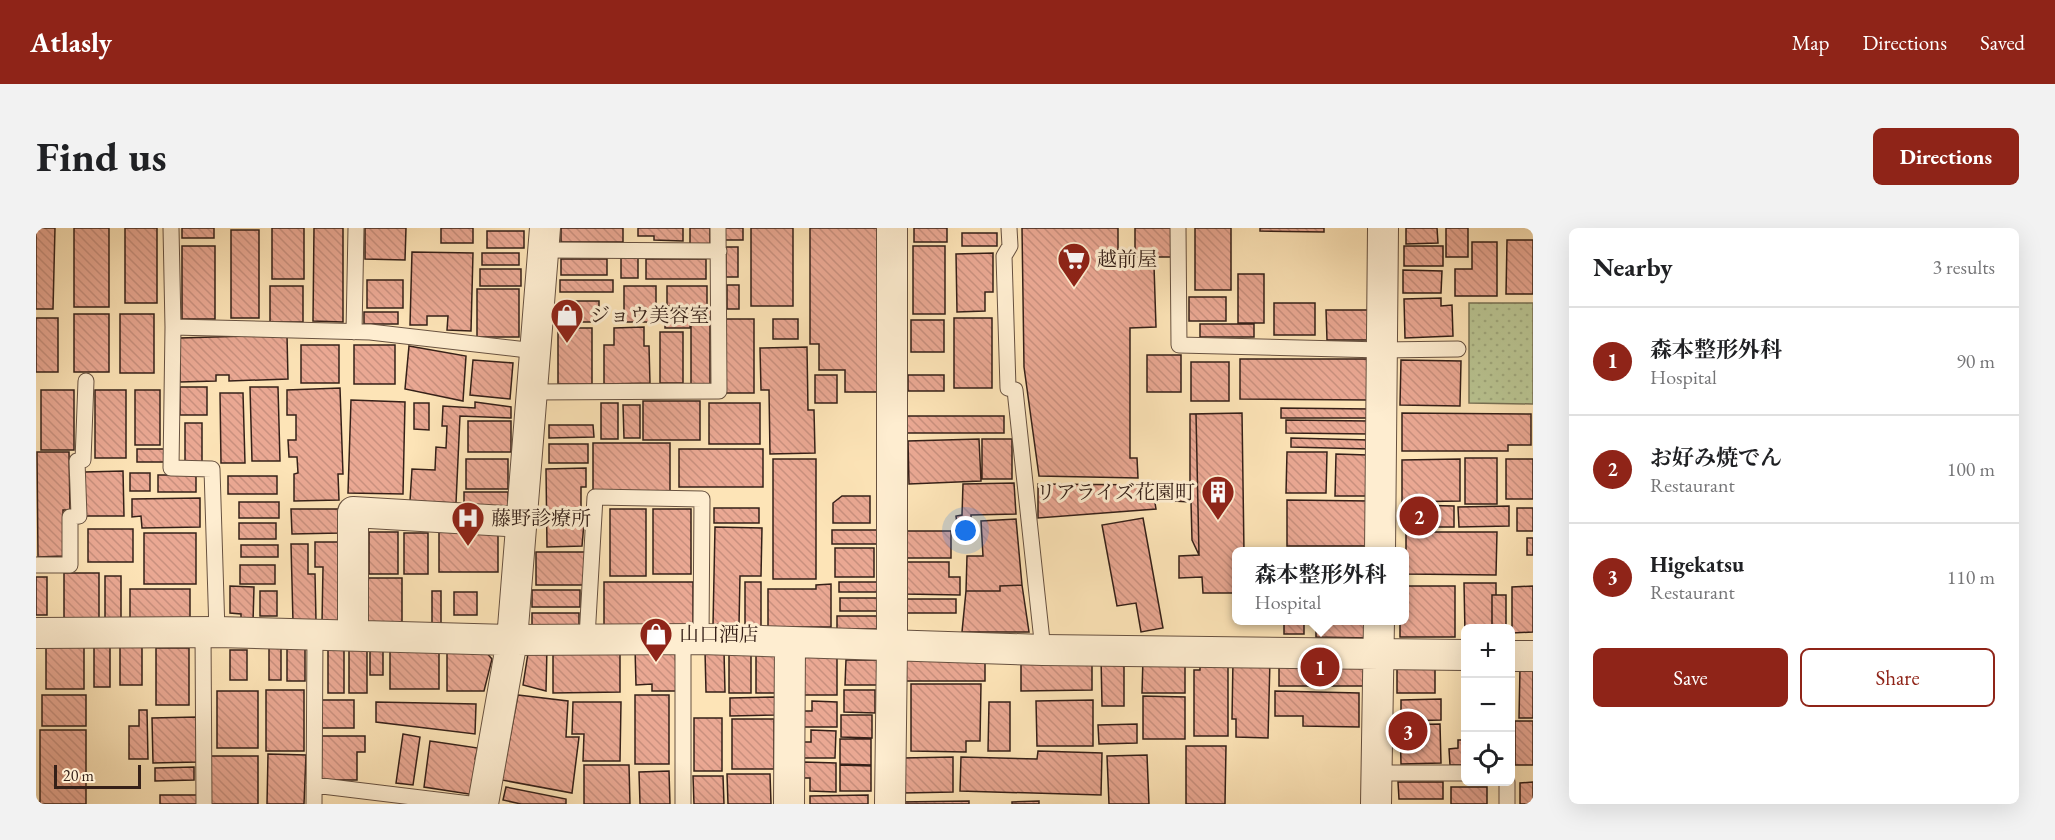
<!DOCTYPE html>
<meta charset="utf-8">
<style>
body{margin:0;font-family:"EB Garamond","Noto Serif JP",serif;background:#f2f2f2;color:#202124}
.controls{position:absolute;right:18px;bottom:18px;display:grid;overflow:hidden;border-radius:9px;box-shadow:0 6px 24px #0002}
.controls button{width:54px;height:54px;display:grid;place-items:center;padding:0;border:0;border-bottom:2px solid #e0e0e0;background:#fff;color:#202124;font:30px sans-serif}
.scale{position:absolute;left:18px;bottom:15px;width:87px;box-sizing:border-box;padding-left:6px;border:3px solid #352018;border-top:0;font-size:16px;line-height:21px;white-space:nowrap;color:#352018;-webkit-text-stroke:4px #feedd0;paint-order:stroke}
.you{position:absolute;left:930px;top:303px;width:21px;height:21px;margin:-15px;border:4px solid #fff;border-radius:50%;background:#1a73e8;box-shadow:0 0 0 9px #1a73e833}
.badge{display:grid;place-items:center;width:39px;height:39px;border-radius:50%;background:#8f2418;color:#fff;font-size:20px;font-weight:700}
.pin{position:absolute;translate:-50% -50%;border:3px solid #fff;box-shadow:0 2px 6px #0006}
.popup{position:absolute;left:1196px;top:319px;width:177px;height:78px;box-sizing:border-box;display:grid;place-content:center;border-radius:9px;background:#fff;filter:drop-shadow(0 2px 4px #0005);font-size:20px;white-space:nowrap;color:#757577}
.popup b{font-size:22px;color:#202124}
.popup::after{content:'';position:absolute;left:50%;top:100%;margin-left:-12px;border:12px solid transparent;border-top-color:#fff}
.list{margin:0;padding:0;list-style:none}
h2{display:flex;justify-content:space-between;align-items:center;height:78px;margin:0;padding:0 24px;font-size:26px}
h2 small{font-size:20px;font-weight:400;color:#757577}
.list li{display:grid;grid-template-columns:39px 1fr auto;gap:18px;align-items:center;box-sizing:border-box;height:108px;padding:0 24px;border-top:2px solid #e0e0e0}
.list b{display:block;font-size:22px;white-space:nowrap}
.list p{margin:0;font-size:20px;white-space:nowrap;color:#757577}
.list em{font-size:20px;font-style:normal;color:#757577}
.actions{display:flex;gap:12px;padding:18px 24px}
.actions a{flex:1;padding:14px 0;border:2px solid #8f2418;border-radius:9px;text-align:center;font-size:21px;color:#8f2418}
.actions .main{background:#8f2418;color:#fff}
.icon{flex:none;width:33px;height:33px;fill:none;stroke:currentColor;stroke-width:2;stroke-linecap:round;stroke-linejoin:round}
.map{position:relative;flex:none;width:1497px;height:576px;overflow:hidden;border-radius:9px}
header{display:flex;align-items:center;gap:36px;box-sizing:border-box;height:84px;padding:0 30px;background:#8f2418;color:#fff}
header strong{font-size:28px}
nav{display:flex;gap:33px;margin-inline-start:auto;font-size:21px}
.intro{display:flex;align-items:center;justify-content:space-between;box-sizing:border-box;height:144px;padding:0 36px}
h1{margin:0;font-size:42px}
.button{padding:15px 27px;border-radius:9px;background:#8f2418;color:#fff;font-size:21px;font-weight:700}
main{display:flex;gap:36px;padding:0 36px}
aside{flex:1;background:#fff;border-radius:9px;box-shadow:0 6px 24px #0002}
.map>svg:first-child{display:block}
</style>
<header>
<strong>Atlasly</strong>
<nav><a>Map</a><a>Directions</a><a>Saved</a></nav>
</header>
<div class="intro"><h1>Find us</h1><a class="button">Directions</a></div>
<main>
<div class="map">
<svg width="1497" height="576" viewBox="0 0 1497 576">
<defs>
<pattern id="park-dots" width="8" height="8" patternUnits="userSpaceOnUse" patternTransform="scale(1.5)"><rect width="8" height="8" fill="#bac593"/><path d="M2 2h.1M6 6h.1" fill="none" stroke="#a0a97e" stroke-width="1.8" stroke-linecap="round"/></pattern>
<pattern id="building-back-hatch" width="6" height="6" patternUnits="userSpaceOnUse" patternTransform="scale(1.5)"><rect width="6" height="6" fill="#eaa893"/><path d="M-1 5l2 2M0 0l6 6M5-1l2 2" fill="none" stroke="#c9907e"/></pattern>
</defs>
<rect width="100%" height="100%" fill="#fde4b7"/>
<filter id="stains"><feTurbulence type="fractalNoise" baseFrequency=".00333" numOctaves="4"/><feColorMatrix values="0 0 0 0 .2 0 0 0 0 .09 0 0 0 0 .02 0 0 0 .5 -.17"/></filter>
<radialGradient id="worn" r=".72"><stop offset=".6" stop-color="#630" stop-opacity="0"/><stop offset="1" stop-color="#630" stop-opacity=".3"/></radialGradient>
<path fill="url(#park-dots)" stroke="#787256" stroke-width="1.5" d="M1433,75h64v101l-64,-1z"/>
<path fill="url(#building-back-hatch)" stroke="#352018" stroke-width="1.5" d="M0,0h19l-2,81h-17z
M38,0h35v79h-35z
M89,0h32v75h-32z
M146,0h32v10h-32z
M236,0h32v51h-32z
M278,0h29v94l-30,-1z
M329,0h41l-1,32 -40,-1z
M405,0h32v15h-32z
M525,0h62v14h-62z
M602,0h45v13l-29,-1v-4h-16z
M654,0h20v17h-20z
M686,0h21v12h-21z
M715,0h42v78h-42z
M774,0h74l-6,164h-33v-22h-26v-26h-9z
M878,0h33v14h-33z
M986,0h96v39l36,-1 2,61 -26,1v130h7l1,20 -99,-2 -15,-109z
M1099,0h36v29h-36z
M1159,0h36v62h-36z
M1224,0h64v4l-64,-1z
M1370,0h31l1,15 -32,1z
M1410,0h22v29h-22z
M195,2h28v88h-28z
M451,3h37v17h-37z
M926,5h35v13h-35z
M1471,12h26v54h-27z
M1436,14h25v54h-42v-27h17z
M146,18h33v73h-33z
M877,18h32v68h-32z
M1368,18h39v20h-39z
M690,19h12v30h-12z
M376,24l61,1 -2,78 -24,-1 1,-14h-21v9h-17z
M446,25h37v12h-37z
M957,25v39h-8v19l-28,1 -1,-58z
M585,30h17v20h-17z
M525,31h46v16h-46z
M610,31h60v20h-60z
M444,41h41v17h-41z
M1367,42l39,1 -1,22h-38z
M1202,46h26v49h-26z
M331,52h36v28h-36z
M524,52h53v12h-53z
M691,57h12v24h-12z
M234,58h33v36h-33z
M588,58h32v36h-32z
M631,58h40v20h-40z
M441,61h42v48h-42z
M1153,69h37v24h-37z
M1405,70v8l11,-1 1,31 -48,2 -1,-39z
M526,73h37v21h-37z
M1238,75h41v32h-41z
M629,81h47v8h-22v11h-25z
M1290,82h44v30h-43z
M328,84h34v12h-34z
M38,86h35v58h-35z
M84,86h34v59h-34z
M0,90h22v54h-22z
M918,90h38v70h-38z
M655,91h19v66h-19z
M689,91h29v74h-29z
M737,91h25v20h-25z
M875,92h33v32h-33z
M1164,96h54v13h-54z
M608,99v19h5l1,37 -46,1v-39h10v-17z
M522,100h34v56h-34z
M624,104h23v51h-23z
M251,107l1,44 -59,2v-6h-13v6l-36,1v-44z
M265,117h38v38h-38z
M318,117h41v39h-41z
M373,118l57,10 -3,45 -58,-12z
M771,119l1,63h6l1,43 -45,1 -1,-64h-8l-1,-42z
M1111,127h34v37h-34z
M1204,131h128v41l-128,-1z
M437,132l40,3 -3,36 -40,-4z
M1365,132l60,1 -1,45 -60,-1z
M1155,134h38v39h-38z
M779,147h22v28h-22z
M872,147h36v16h-36z
M144,159h27v28h-27z
M214,159h28l2,74h-28z
M304,160l3,86h-5l1,26 -45,1v-27l4,-1 -1,-16h-8l-1,-17h8v-25h-9v-25z
M5,162h33v60h-33z
M59,162h31v68h-31z
M99,162h25v55h-25z
M184,165h23l2,70h-24z
M315,172l54,2 -2,92 -55,-1z
M607,173h57v39h-57z
M439,174l36,5v11l-51,-2 -4,87 -46,-2 2,-32 23,1 1,-23 10,1 1,-22h-5l1,-20 32,2z
M378,175h15v27l-15,-1z
M565,175h17v36h-17z
M673,175h51v41h-51z
M587,177h17v33h-16z
M1245,180l88,1 -1,9h-87z
M1206,185l2,139h-8v41h-33l-1,-16 -23,1v-22l20,-1 -3,-141z
M1206,185l2,139h-8v41h-33l-1,-16 -23,1v-22l20,-1 -7,-15 -1,-38 -18,-1v-14h17v-73z
M1366,185l129,1v31h-23v6h-106z
M871,188h97v17h-97z
M1250,192l83,1v13l-83,-1z
M432,193h43v31h-43z
M149,195h17v40h-17z
M513,197h44l1,12 -45,1z
M1255,210l78,2v9l-78,-2z
M943,211l2,42 -72,3 -1,-43z
M946,211h30v40h-30z
M557,215h77v49h-77z
M513,216h39v19h-39z
M101,221h30v13h-30z
M643,221h84v38h-84z
M1,224h32l1,58h-7v46l-25,1z
M1251,224h40l-1,41h-40z
M1300,226l31,1 -1,41h-31z
M1429,230h32v46h-32z
M430,231h42v30h-42z
M737,231h43v120h-43z
M1424,231v42l-58,1v-42z
M1470,231h27v40h-27z
M550,240v19h-5v25h4l-3,34 -35,1 -1,-78z
M87,243l1,45h-39v-44z
M94,245h20v18h-20z
M122,247h38v17h-38z
M192,248h49v18h-49z
M978,255l2,31 -45,1v9h-14l-1,-8 6,-1 1,-31z
M1002,256l114,1 4,24 -118,9z
M428,264h44v16h-44z
M806,268h28v27h-37v-20z
M164,270v29l-58,1 -1,-12 -9,1v-18z
M1251,272l83,1v45h-83z
M203,274h40v16h-40z
M1371,277l47,1v21h-47z
M1473,278v20l-50,1 -1,-20z
M678,280h45v15h-45z
M1481,280h16v23h-16z
M255,281h49v24l-48,1z
M574,281h36v67h-36z
M617,281h38v65h-38z
M1107,290l20,110 -22,4 -5,-29 -19,3 -15,-81z
M980,291l6,66 -22,1v5h-34l1,-35h16l-2,-35z
M203,295h37v16h-37z
M679,299l47,1 -1,48h-21l-1,49h-26z
M52,301h45v33h-45z
M796,302h49v14h-49z
M403,303h59v41h-59z
M870,303h45v27h-45z
M333,304h29v42h-29z
M1370,304h91l-1,43 -90,-1z
M108,305h52v51h-52z
M368,305h24v41h-24z
M1491,310h6v17h-6z
M279,314h28l-2,81h-19l1,-56h-8z
M255,316h17v30h7l1,47 -23,1z
M205,317h37v12h-37z
M799,320h39v29h-39z
M500,324h49v33h-49z
M871,334h42v15h11v18l-54,-1z
M204,337h35v19h-35z
M28,345h35v48h-35z
M69,348h16v45h-16z
M0,349h11v38h-11z
M329,350h37v46h-37z
M568,354h89v49h-89z
M709,354h16v45h-16z
M803,354h43v10h-43z
M1428,355h32v12h-4v33h-26l-1,6z
M795,356v43h-63v-38h48v-4z
M986,357l7,47h-67l4,-41h34v-5z
M194,358l24,1 -1,35 -12,-1v-7l-11,-1z
M1368,358h51v51h-55v-17h4z
M1497,358v46l-21,1v-46z
M94,361h60v31h-60z
M496,362h48v17h-48z
M224,363h17v25h-17z
M396,363h9v33h-9z
M418,364h23v23h-23z
M1456,367h14v33h-14z
M804,370h40v13h-40z
M868,371h52v14h-52z
M496,385h47v15h-47z
M801,388h41v13h-41z
M1248,392h20v14h-20z
M1280,392h52v18l-52,-1z
M251,415h18v38h-18z
M10,417h38v44h-38z
M245,417v35h-12v-34z
M84,418h22v39h-22z
M58,419h16v40h-16z
M292,419h16v46h-16z
M313,419h18v46h-18z
M334,419h13v28h-13z
M354,419h49v42h-49z
M493,419h18l-1,44 -23,-6z
M639,419l2,44h-25v-7l-16,1 -1,-37z
M120,420h33v57h-33z
M584,420v44l-67,1v-44z
M411,421l37,1 8,9 -8,32h-37z
M194,422h17v30h-17z
M669,423h19l1,41h-19z
M693,423h22v42h-22z
M720,424h22v41h-22z
M773,425h28v42h-35v-32z
M865,425l84,1v27h-84z
M1056,426v36l-71,1v-36z
M1065,428h23v50h-22z
M1107,430h42v35h-43z
M1164,430h28v78h-34v-66h6z
M1197,431l37,1 -2,78 -32,-1v-18h-4z
M1361,431h38v34h-38z
M810,432h32v25h-33z
M1243,432h85l-1,26h-84z
M1484,439h13v51h-14z
M875,456h70l-1,57h-14v11l-55,-1z
M230,462h38v61h-38z
M808,462h31v23l-31,-1z
M181,463h41v57h-41z
M1239,463l84,2v34l-56,-1v-10h-28z
M6,467h44v31h-44z
M482,467l50,6 -2,36h13l-7,56 -70,-13z
M599,467h34v69h-34z
M1107,468l42,1v42h-42z
M739,469v18l-45,1v-18z
M1405,471v21l-40,1v-21z
M286,472h32v28h-32z
M1057,472v46h-56l-1,-45z
M776,473l25,1v25h-34v-16h9z
M340,474l100,2 -1,30 -99,-12z
M537,474h48l-1,59h-37l1,-27h-12z
M953,474h21v49h-22z
M103,482h8l1,49h-19v-33h10z
M805,487h31v23l-31,-1z
M160,489l1,45 -44,1 -1,-45z
M658,490h28v53h-28z
M696,491h42v50h-42z
M1479,493h18v44h-18z
M1101,496v19l-38,1 -1,-19z
M1404,496l1,39 -40,1 -1,-39z
M4,502h46v74h-46z
M775,502l25,1 -1,27h-33v-16h9z
M367,506l17,3 -7,48 -17,-2z
M286,508h43v16h-8v28h-36z
M804,511h31v26l-31,-1z
M1422,512h8v25h-16l-1,-16 9,-1z
M394,513l48,7 -3,11 5,2 -5,34 -51,-8z
M1150,518h40l-1,58h-39z
M1002,523l64,2 -1,42 -141,-4 1,-34 76,2z
M232,526l38,1 -2,49h-37z
M1111,527l2,49h-40l-2,-48z
M175,528h47v48h-47z
M917,529v35l-50,1v-35z
M768,534l32,1v29l-26,-1v-13h-6z
M548,537h45l1,39h-46z
M804,537l31,1v25h-31z
M158,539v13l-39,1v-13z
M633,543l1,33h-30l-1,-32z
M691,546h43l1,30h-43z
M657,548h30l1,28h-30z
M1362,554h45v17h-44z
M1497,554v22h-13v-21z
M470,559l60,12v5h-45l-18,-4z
M1415,559h36v17h-36z
M124,567h37v9h-37z
M832,567v9h-58v-8z
M933,573v3h-69v-2z
M1003,573v3h-27v-2z"/>
<g fill="none" stroke-linecap="round" stroke-linejoin="round">
<defs>
<path id="lane" d="M135,0l2,99 -2,141 41,1 5,163
M973,0l1,18 -6,10 4,132 7,2 28,260
M1142,0l1,117 203,5 76,-1
M508,22l175,1
M137,99l197,5 166,19
M318,104l2,-104
M497,164l186,-1 -1,-163
M0,337h34v-48l9,-1 -2,-55 6,-1 3,-79
M167,404l1,172
M551,410l8,-141 107,2 -1,140
M647,411v165
M1341,545h89
M278,557l156,19
M278,576l1,-170
M1471,576v-22"/>
<path id="street" d="M1344,324l3,-324
M0,405l181,-1 295,8 189,-1 342,11 423,5
M317,407v-123l169,10
M1474,428h23
M447,576l29,-164 33,-412
M753,576l1,-160
M854,576l2,-159v-417
M1340,576l3,-184"/>
</defs>
<use href="#lane" stroke="#675140" stroke-width="17"/>
<use href="#street" stroke="#675140" stroke-width="32"/>
<use href="#lane" stroke="#feedd0" stroke-width="15"/>
<use href="#street" stroke="#feedd0" stroke-width="30"/>
</g>
<defs>
<symbol id="supermarket-pin" viewBox="-11 -11 22 30"><path d="M0 17L-7.5 6A9.5 9.5 0 1 1 7.5 6Z" fill="#8f2418" stroke="#feedd0"/><path d="M-6-5.5h2.5l.6 2H6L4.5 2H-2.5L-4.4-4H-6ZM-1.5 3.2a1.3 1.3 0 1 0 .1 0ZM3 3.2a1.3 1.3 0 1 0 .1 0Z" fill="#fff"/></symbol>
<symbol id="shop-pin" viewBox="-11 -11 22 30"><path d="M0 17L-7.5 6A9.5 9.5 0 1 1 7.5 6Z" fill="#8f2418" stroke="#feedd0"/><path d="M-5-2.5h2.3a2.7 3.5 0 0 1 5.4 0H5L5.5 6h-11ZM-1.5-2.5h3a1.5 2.3 0 0 0-3 0Z" fill="#fff"/></symbol>
<symbol id="building-pin" viewBox="-11 -11 22 30"><path d="M0 17L-7.5 6A9.5 9.5 0 1 1 7.5 6Z" fill="#8f2418" stroke="#feedd0"/><path d="M-4-6H4V6H1V3H-1V6H-4ZM-2.5-4.3h1.7v1.8h-1.7ZM.8-4.3h1.7v1.8H.8ZM-2.5-1h1.7V.8h-1.7ZM.8-1h1.7V.8H.8Z" fill="#fff"/></symbol>
<symbol id="hospital-pin" viewBox="-11 -11 22 30"><path d="M0 17L-7.5 6A9.5 9.5 0 1 1 7.5 6Z" fill="#8f2418" stroke="#feedd0"/><path d="M-5-5h3v3.5h4V-5h3V5h-3V1.5h-4V5h-3Z" fill="#fff"/></symbol>
</defs>
<g fill-rule="evenodd">
<use href="#supermarket-pin" x="1019" y="12" width="38" height="52"/>
<use href="#shop-pin" x="512" y="68" width="38" height="52"/>
<use href="#building-pin" x="1163" y="245" width="38" height="52"/>
<use href="#hospital-pin" x="413" y="271" width="38" height="52"/>
<use href="#shop-pin" x="601" y="387" width="38" height="52"/>
</g>
<g text-anchor="middle" dominant-baseline="central" stroke-width="6" stroke-linejoin="round" paint-order="stroke">
<g font-size="20" fill="#352018" stroke="#feedd0" text-anchor="start">
<text x="1061" y="31">越前屋</text>
<text x="554" y="87">ジョウ美容室</text>
<text x="1159" y="264" text-anchor="end">リアライズ花園町</text>
<text x="455" y="290">藤野診療所</text>
<text x="643" y="406">山口酒店</text>
</g>
</g>
<rect width="100%" height="100%" filter="url(#stains)"/>
<rect width="100%" height="100%" fill="url(#worn)"/>
</svg>
<div class="controls">
<button>+</button>
<button>−</button>
<button><svg class="icon" aria-label="locate" viewBox="0 0 24 24"><circle cx="12" cy="12" r="6"/><path d="M12 2v4M12 18v4M2 12h4M18 12h4"/></svg></button>
</div>
<div class="scale">20 m</div>
<div class="you"></div>
<div class="pin badge" style="left:1284px;top:439px">1</div>
<div class="popup"><b>森本整形外科</b>Hospital</div>
<div class="pin badge" style="left:1383px;top:288px">2</div>
<div class="pin badge" style="left:1372px;top:503px">3</div>
</div>
<aside>
<h2>Nearby<small>3 results</small></h2>
<ul class="list">
<li><span class="badge">1</span><div><b>森本整形外科</b><p>Hospital</p></div><em>90 m</em></li>
<li><span class="badge">2</span><div><b>お好み焼でん</b><p>Restaurant</p></div><em>100 m</em></li>
<li><span class="badge">3</span><div><b>Higekatsu</b><p>Restaurant</p></div><em>110 m</em></li>
</ul>
<div class="actions"><a class="main">Save</a><a>Share</a></div>
</aside>
</main>
